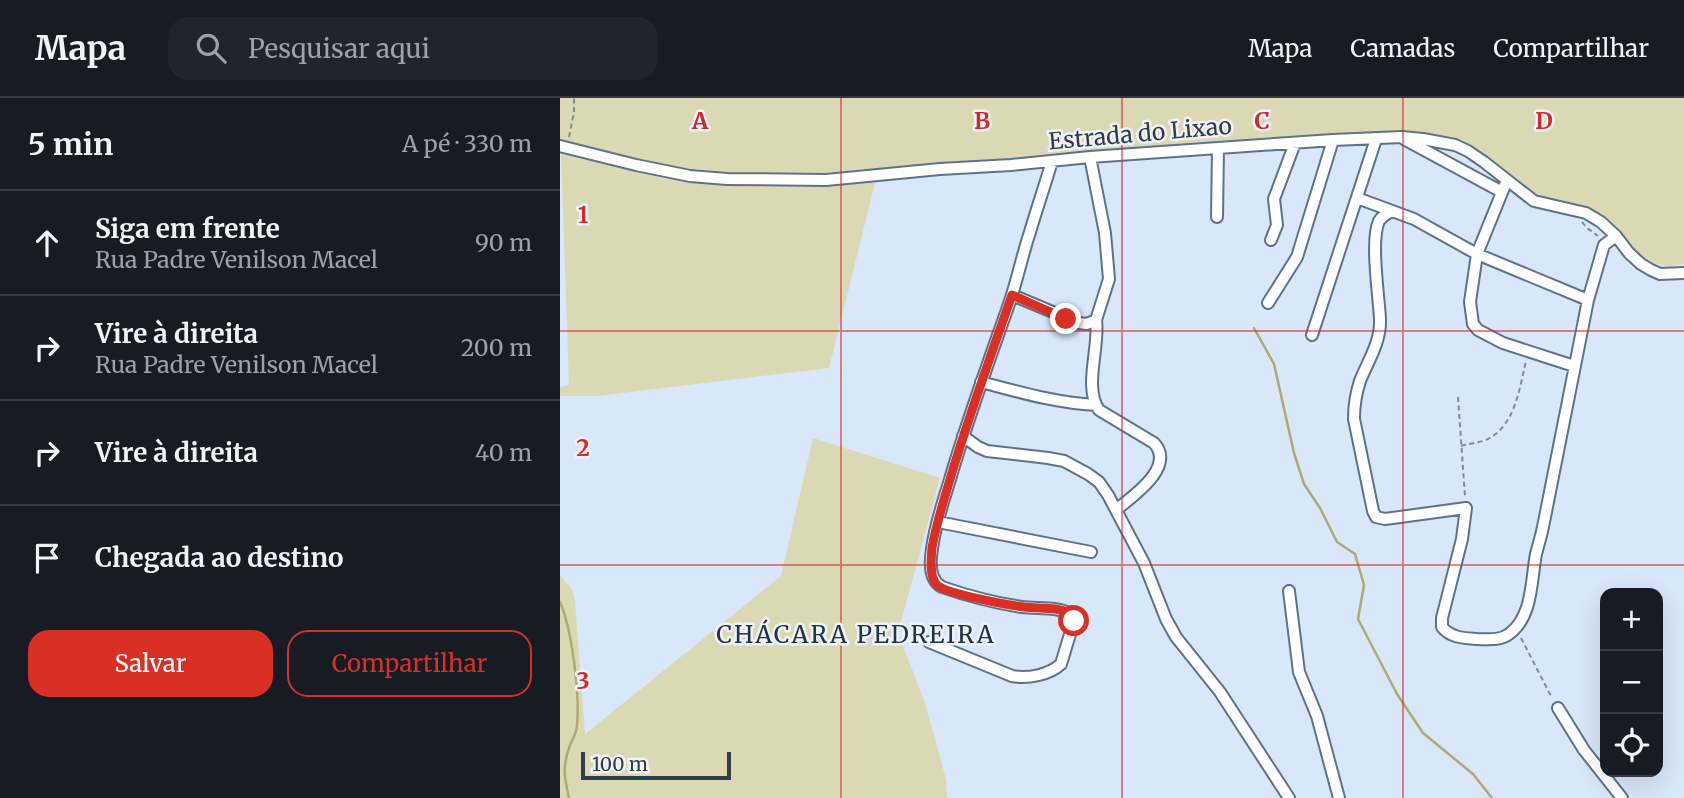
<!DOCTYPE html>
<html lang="pt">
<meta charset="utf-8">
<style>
body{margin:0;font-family:Merriweather,serif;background:#20242c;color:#f1f3f6}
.controls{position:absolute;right:21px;bottom:21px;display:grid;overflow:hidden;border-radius:14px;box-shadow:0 7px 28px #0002}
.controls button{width:63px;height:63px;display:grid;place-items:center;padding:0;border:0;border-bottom:2px solid #363941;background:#171b24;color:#f1f3f6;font:35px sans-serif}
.scale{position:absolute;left:21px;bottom:18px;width:150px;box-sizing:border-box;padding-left:7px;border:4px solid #323c48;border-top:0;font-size:19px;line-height:24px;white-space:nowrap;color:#323c48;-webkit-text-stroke:5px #eef3f9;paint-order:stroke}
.stop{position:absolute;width:21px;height:21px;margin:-16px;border:5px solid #d93025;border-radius:50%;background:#fff}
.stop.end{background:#d93025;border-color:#fff;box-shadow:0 2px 7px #0008}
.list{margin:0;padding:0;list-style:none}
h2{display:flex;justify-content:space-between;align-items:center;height:91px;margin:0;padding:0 28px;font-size:30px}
h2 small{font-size:23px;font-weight:400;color:#9ea1a6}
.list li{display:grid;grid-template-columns:46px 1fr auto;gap:21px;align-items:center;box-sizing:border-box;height:105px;padding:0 28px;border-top:2px solid #363941}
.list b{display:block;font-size:26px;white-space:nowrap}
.list p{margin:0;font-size:23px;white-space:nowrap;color:#9ea1a6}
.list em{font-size:23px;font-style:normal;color:#9ea1a6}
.actions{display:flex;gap:14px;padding:21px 28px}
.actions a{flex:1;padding:16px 0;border:2px solid #d93025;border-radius:21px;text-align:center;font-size:24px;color:#d93025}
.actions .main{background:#d93025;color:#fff}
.icon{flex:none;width:38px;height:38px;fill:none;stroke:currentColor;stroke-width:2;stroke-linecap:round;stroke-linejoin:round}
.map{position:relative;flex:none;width:1124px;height:700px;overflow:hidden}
header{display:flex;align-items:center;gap:42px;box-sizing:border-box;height:98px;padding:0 35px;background:#171b24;border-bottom:2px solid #363941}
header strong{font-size:33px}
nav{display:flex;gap:38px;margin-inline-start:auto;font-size:24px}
.search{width:490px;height:63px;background:#20242c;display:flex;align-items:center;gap:18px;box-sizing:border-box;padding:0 24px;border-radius:21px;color:#9ea1a6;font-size:26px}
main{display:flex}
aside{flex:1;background:#171b24}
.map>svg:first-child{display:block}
</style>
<header>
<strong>Mapa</strong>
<div class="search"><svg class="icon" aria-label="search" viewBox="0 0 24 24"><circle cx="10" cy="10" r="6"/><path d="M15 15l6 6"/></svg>Pesquisar aqui</div>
<nav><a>Mapa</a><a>Camadas</a><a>Compartilhar</a></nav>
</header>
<main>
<aside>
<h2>5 min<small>A pé · 330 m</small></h2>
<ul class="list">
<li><svg class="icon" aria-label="ahead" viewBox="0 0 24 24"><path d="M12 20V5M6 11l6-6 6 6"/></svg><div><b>Siga em frente</b><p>Rua Padre Venilson Macel</p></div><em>90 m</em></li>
<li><svg class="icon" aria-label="right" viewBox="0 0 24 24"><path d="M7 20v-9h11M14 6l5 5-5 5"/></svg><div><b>Vire à direita</b><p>Rua Padre Venilson Macel</p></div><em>200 m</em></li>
<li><svg class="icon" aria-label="right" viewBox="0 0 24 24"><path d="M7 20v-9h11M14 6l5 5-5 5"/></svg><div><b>Vire à direita</b></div><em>40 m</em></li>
<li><svg class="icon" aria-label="arrive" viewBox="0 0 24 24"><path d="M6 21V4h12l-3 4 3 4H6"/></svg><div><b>Chegada ao destino</b></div></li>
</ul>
<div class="actions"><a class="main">Salvar</a><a>Compartilhar</a></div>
</aside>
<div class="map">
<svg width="1124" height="700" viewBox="0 0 1124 700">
<rect width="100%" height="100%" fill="#d8e7f9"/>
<path fill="#dbd9b3" d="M0,0h1124v166l-16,3 -16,-5 -11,-6 -12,-11 -10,-15 -27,-19 -12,-5 -27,-4 -15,-4 -75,-54 -24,-8 -27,-3 -100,4 -263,19 -218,20 -69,-1 -92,-8 -110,-26z
M1,54l109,26 32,4 174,-3 -47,189 -232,28h-37v-9l9,-2z
M253,340l127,40 -42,155 27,70 21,76 1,19h-387v-223l12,14 3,12 10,133 196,-158z"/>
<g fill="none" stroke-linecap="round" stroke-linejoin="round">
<path stroke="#afaa71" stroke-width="2.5" d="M694,230l20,36 20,89 10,31 16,24 17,34 18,12 9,31 -6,34 39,75 26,39 50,41 19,24
M0,504c12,28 20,92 17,123 0,7 -4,14 -7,20 -8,22 -6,31 -1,53"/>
<defs>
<path id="minor" d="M844,41l98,53
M0,48l76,19 54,11 37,3 99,1 114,-11 71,-4 79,-8 128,-9 115,-8 69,-3 21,2 32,6 13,6 16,11 50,39 52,12 15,9 15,14 13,17 12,11 10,6 9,4 24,-1
M947,82l-30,74 -7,48 3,22 5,6 25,13 71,23
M797,100l57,21 63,35 111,46 -44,222c-2,11 -5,21 -8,32 -5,26 -3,63 -27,80 -9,7 -21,5 -32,5 -13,-1 -26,-1 -35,-12v-9l20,-79 4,-31 -81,11 -9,-2 -3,-6 -19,-92c0,-13 2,-26 6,-38 8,-20 21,-39 20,-62 -1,-22 -10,-79 -1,-98 3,-5 7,-7 13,-10
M657,119l1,-69
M711,142l6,-15 -3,-26 21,-56
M452,197l67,28 8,1 9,-4 13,-41 -4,-46 -15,-76
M1028,202l16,-55 12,-9
M708,205l29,-46 36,-117
M536,222c4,27 -13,67 3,90l55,33c22,24 -21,53 -38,67
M752,237l64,-196
M421,284c38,10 75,21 115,23
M403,338l15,11 9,4 61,7 16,3 24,13 11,8 9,13 36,68 22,56 10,18 44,55 69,106
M378,424l153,30
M729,493l10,81 18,44 22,82
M369,544l83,34c16,3 37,-1 49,-12l13,-43 -3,-7c-15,-8 -32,-5 -49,-7 -27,-4 -54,-11 -80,-20 -13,-7 -12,-26 -10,-38 3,-25 12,-49 19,-73 17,-58 38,-115 58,-172 8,-23 13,-48 21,-72 7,-24 15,-47 22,-71
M998,610l26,42 38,48"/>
</defs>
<use href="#minor" stroke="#5d738d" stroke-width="14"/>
<path stroke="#808c9b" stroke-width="2" stroke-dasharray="5 3.5" stroke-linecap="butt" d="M9,39l5,-25v-14
M1022,124l5,6 11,8
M898,299l7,100
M901,348c7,-2 15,-3 22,-5 32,-12 36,-51 43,-80
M961,540l31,60"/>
<use href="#minor" stroke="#fff" stroke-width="10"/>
</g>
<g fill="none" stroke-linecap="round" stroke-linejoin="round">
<path stroke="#d93025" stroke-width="9" d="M506,221l-54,-24c-21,60 -43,120 -61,181 -7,24 -15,48 -19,72 -1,10 -3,29 5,37 10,9 71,20 87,22 16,2 33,-1 47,7l3,7"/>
</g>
<path fill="none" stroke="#d62828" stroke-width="2" stroke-opacity="0.55" d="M281,0v700M562,0v700M843,0v700M0,233h1124M0,467h1124"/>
<g text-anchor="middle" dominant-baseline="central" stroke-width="5" stroke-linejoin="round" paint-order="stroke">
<g font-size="23" fill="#323c48" stroke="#eef3f9">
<text transform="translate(580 35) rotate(-5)">Estrada do Lixao</text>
</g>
<g font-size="24" letter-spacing="2" fill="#20344b" stroke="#eef3f9">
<text x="296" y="536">CHÁCARA PEDREIRA</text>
</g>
</g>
<g font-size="23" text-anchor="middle" font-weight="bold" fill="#d62828" stroke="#eef3f9" stroke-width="5" stroke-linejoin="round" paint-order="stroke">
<text x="140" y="31">A</text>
<text x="422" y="31">B</text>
<text x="702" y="31">C</text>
<text x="984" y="31">D</text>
<text x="23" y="125">1</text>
<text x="23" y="358">2</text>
<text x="23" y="591">3</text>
</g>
</svg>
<div class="controls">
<button>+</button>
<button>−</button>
<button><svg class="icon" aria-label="locate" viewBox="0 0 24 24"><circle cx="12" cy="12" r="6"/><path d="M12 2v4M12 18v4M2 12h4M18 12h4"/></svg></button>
</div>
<div class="scale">100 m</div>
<div class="stop" style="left:514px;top:523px"></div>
<div class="stop end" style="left:506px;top:221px"></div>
</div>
</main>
